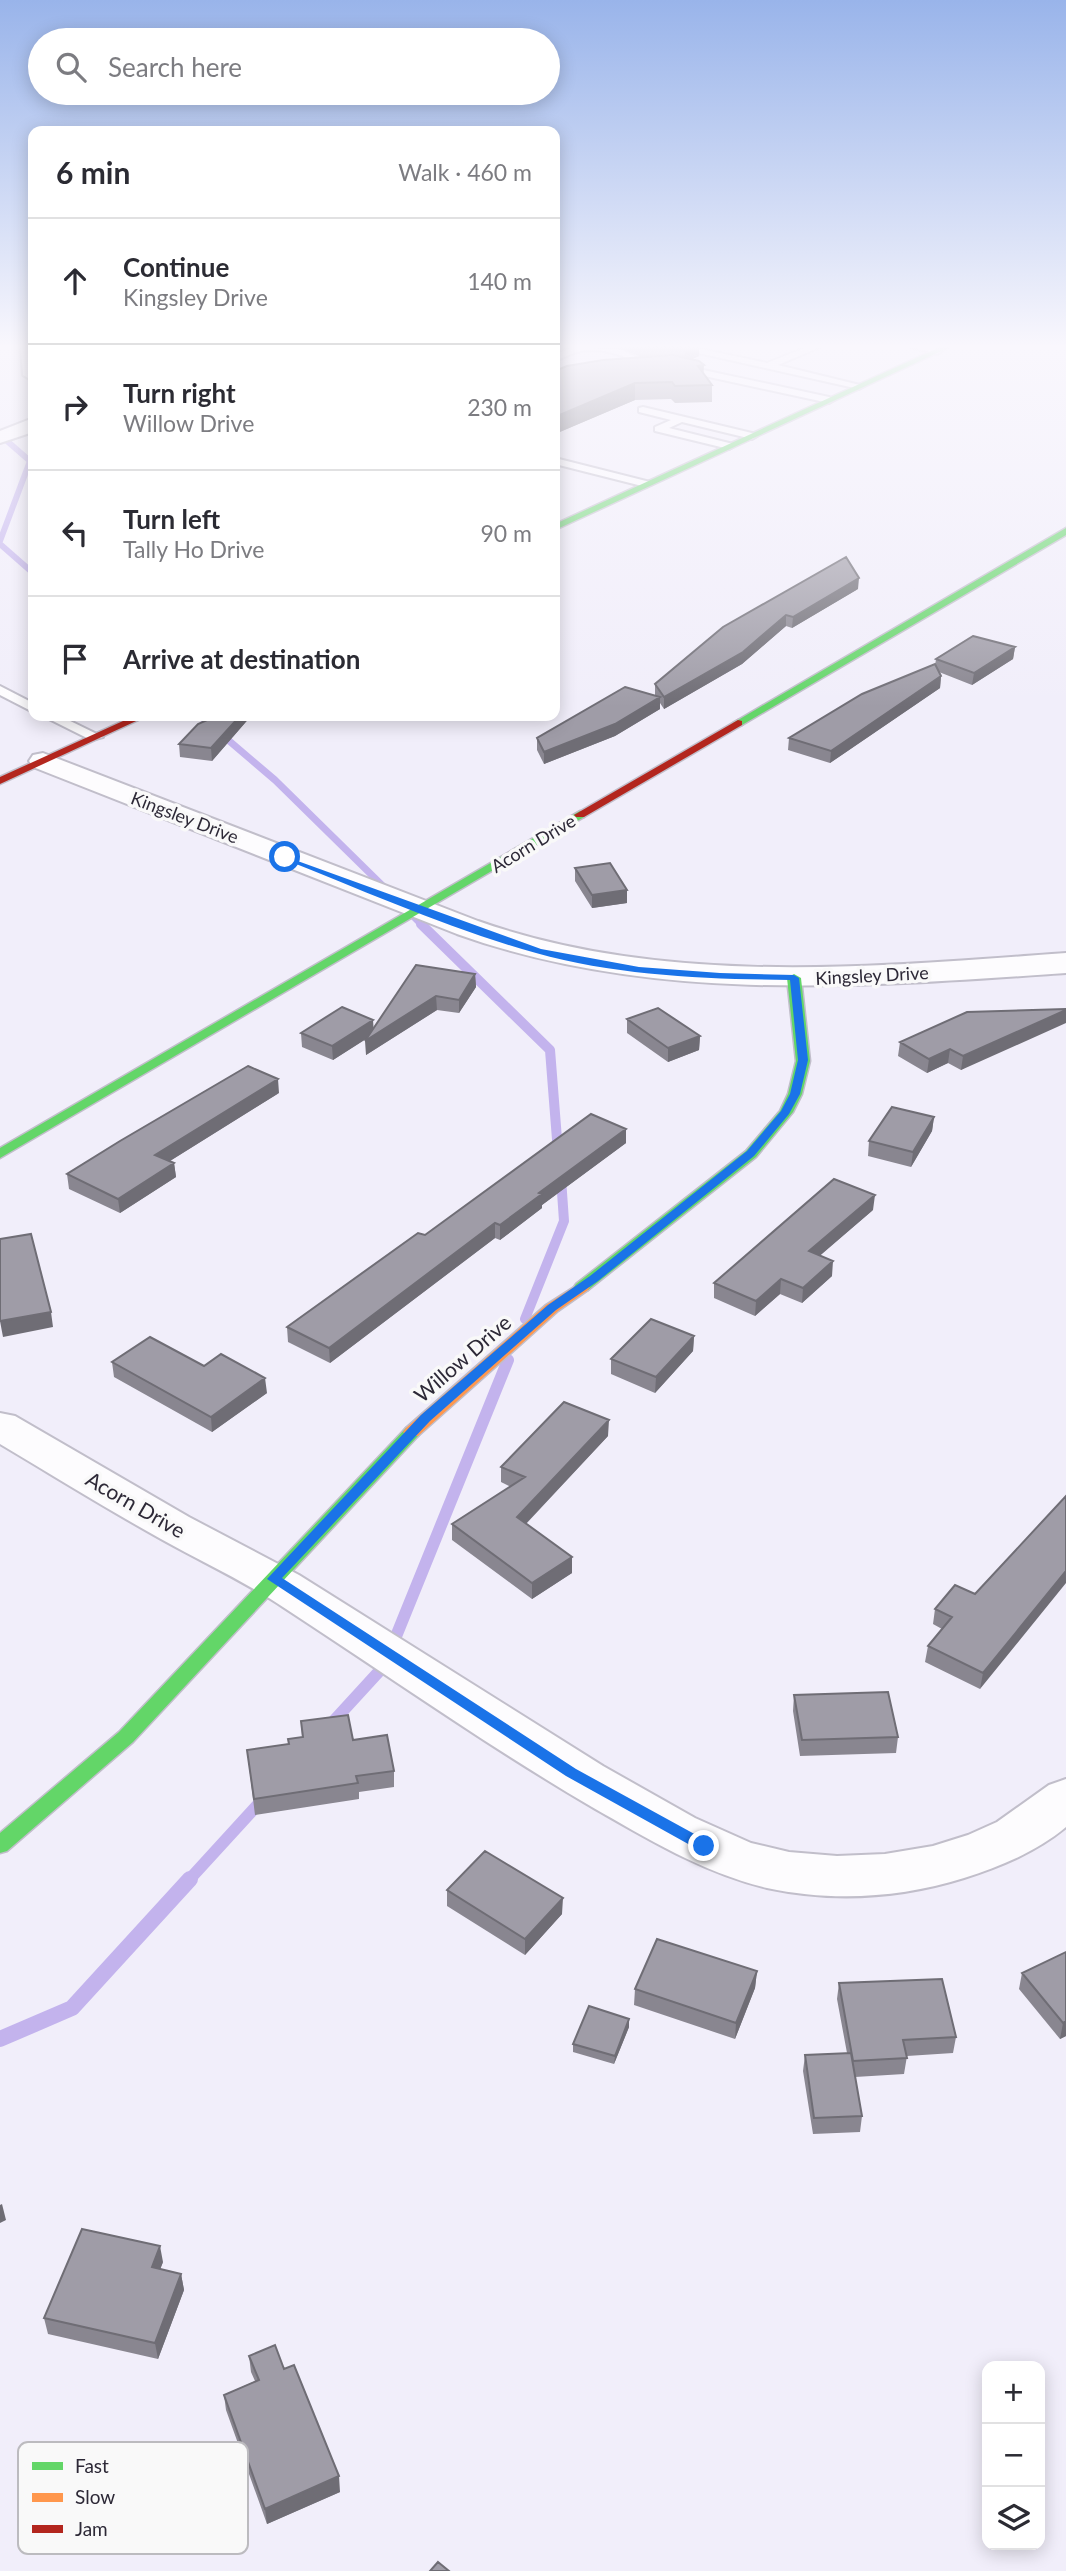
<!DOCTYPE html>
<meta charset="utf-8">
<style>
body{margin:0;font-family:Lato,sans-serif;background:#f7f7f7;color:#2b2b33}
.controls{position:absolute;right:21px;bottom:21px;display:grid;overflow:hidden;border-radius:14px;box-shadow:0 4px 18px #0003}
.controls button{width:63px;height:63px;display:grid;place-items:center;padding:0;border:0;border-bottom:2px solid #e1e1e2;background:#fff;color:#2b2b33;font:35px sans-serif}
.stop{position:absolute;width:21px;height:21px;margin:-16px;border:5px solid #1a73e8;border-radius:50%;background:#fff}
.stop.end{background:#1a73e8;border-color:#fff;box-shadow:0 2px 7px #0008}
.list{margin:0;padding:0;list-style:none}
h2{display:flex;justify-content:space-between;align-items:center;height:91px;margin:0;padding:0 28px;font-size:30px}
h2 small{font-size:23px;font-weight:400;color:#7c7c81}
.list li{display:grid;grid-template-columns:46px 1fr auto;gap:21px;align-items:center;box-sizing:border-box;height:126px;padding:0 28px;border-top:2px solid #e1e1e2}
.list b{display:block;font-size:26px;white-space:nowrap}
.list p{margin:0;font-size:23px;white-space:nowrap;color:#7c7c81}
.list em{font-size:23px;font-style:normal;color:#7c7c81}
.icon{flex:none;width:38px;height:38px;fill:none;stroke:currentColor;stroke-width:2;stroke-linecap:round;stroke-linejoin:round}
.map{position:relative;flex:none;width:1066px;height:2571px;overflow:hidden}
.search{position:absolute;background:#fff;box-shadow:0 4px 18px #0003;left:28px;top:28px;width:532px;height:77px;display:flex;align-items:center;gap:18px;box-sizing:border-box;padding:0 24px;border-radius:38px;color:#7c7c81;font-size:26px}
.panel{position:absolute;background:#fff;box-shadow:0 4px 18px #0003;left:28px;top:126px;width:532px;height:595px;border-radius:14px}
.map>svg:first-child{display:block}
</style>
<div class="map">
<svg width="1066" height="2571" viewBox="0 0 1066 2571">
<rect width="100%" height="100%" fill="#f1eefa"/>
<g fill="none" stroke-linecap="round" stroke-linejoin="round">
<path stroke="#c3b3ed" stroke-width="6" d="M0,541l30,-80 -23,-20
M0,544l33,29"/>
<path stroke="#c3b3ed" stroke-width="7" d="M200,716l75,64 113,111
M409,912l14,14"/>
<path stroke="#c3b3ed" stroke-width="10" d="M421,924l129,126 8,102
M525,1319l39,-98 -3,-43"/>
<path stroke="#c3b3ed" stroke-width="12" d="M330,1725l54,-59 124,-306
M188,1881l75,-82"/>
<path stroke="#c3b3ed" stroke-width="16" d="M0,2039l72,-31 118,-129"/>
<defs>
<path id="lane" d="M573,347l49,3 35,18 -8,2c-19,-13 -45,-23 -68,-19 -10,2 -18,7 -26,10v-7z
M672,347h19l76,16 40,-16h13l-42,18 86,21 -5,3z
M911,347h20l11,4 -5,3z
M680,365l149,32 5,3 -5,3 -152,-33z
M643,407l113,27 1,2 -5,3 -70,-17 -13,6 64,16 1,2 -5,3 -74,-18v-4l16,-7 -32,-8v-4z
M555,458l95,24 1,2 -5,3 -91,-23z
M0,686l33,17v9l-33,-17z
M43,716h17l43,21 -12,3z"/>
<path id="street" d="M21,347h12v34l-10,-6z
M33,418v14l-33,11v-12z
M43,753l435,168c188,66 393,46 588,32v20c-204,14 -413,31 -609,-39l-424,-167 -4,-6 4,-6z
M0,1413l15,3 174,101 110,58 304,191 92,52 56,25 38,9 48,4 48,-2 48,-8 35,-11 29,-13 52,-37 17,-6v48c-30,25 -65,39 -102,51 -64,20 -131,24 -197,10 -63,-15 -119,-49 -175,-81 -106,-62 -206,-133 -309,-200 -39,-26 -81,-45 -122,-68 -54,-30 -107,-63 -161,-95z"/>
<path id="fast" d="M940,347h10l-395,183v-6z
M1066,528v7l-324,190 -9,-2z
M580,811l4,2v4l-584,341v-10z
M794,974l7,4 9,83 -8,33 -9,18 -37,45 -168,133h-12l-2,-3 2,-3 170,-133 34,-40 8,-17 8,-33 -9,-83z
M412,1426l6,2 3,4 -3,4 -285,306 -126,109 -7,2v-20l119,-101 287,-304z"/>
<path id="slow" d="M582,1282l8,5 -2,3 -30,21 -140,125h-12l-3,-4 3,-4 140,-123z"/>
<path id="jam" d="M134,716h13l-147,68v-7z
M738,720l4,1v4l-158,92h-8l-2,-2z"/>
</defs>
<use href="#lane" stroke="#c1beca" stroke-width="4"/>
<use href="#street" stroke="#c1beca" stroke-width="4"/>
<use href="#fast" stroke="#c1beca" stroke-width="3"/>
<use href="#slow" stroke="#c1beca" stroke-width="3"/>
<use href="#jam" stroke="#c1beca" stroke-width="3"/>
<use href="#lane" fill="#fdfcfe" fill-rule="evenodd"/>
<use href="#street" fill="#fdfcfe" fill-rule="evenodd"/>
<use href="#fast" fill="#63d668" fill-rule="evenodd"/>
<use href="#slow" fill="#ff974d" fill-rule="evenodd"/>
<use href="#jam" fill="#b3261e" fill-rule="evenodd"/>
</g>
<path fill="#898690" d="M617,347h82v9l-8,3 21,26v17l-37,1 -4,-4 -36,1 -80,34 86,-77z
M858,589l-66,39 -6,-2 -44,38 -78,45 -4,-6v6l-45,27 -71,28 -7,-14v-12l118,-43v-11l68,-57z
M1015,647l-2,12 -41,26 -33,-13 2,4 -1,12 -110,75 -42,-13 1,-12 146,-72 1,-7z
M216,716h35l-39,45 -32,-4 -1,-13z
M332,716h21l-9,4z
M575,868l52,22v13l-35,5 -17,-27z
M475,974l1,13 -17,26 -22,-3 -71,45 1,-17 -34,22 -31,-13 -1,-14 72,-13v9z
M1066,1009l-105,61 -13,-7 -21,10 -29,-17 2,-14z
M627,1019l73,17 -1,14 -31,12 -41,-29z
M279,1093l-109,68 4,2 2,14 -56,36 -51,-24 -2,-15z
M934,1117l-2,14 -21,36 -43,-11 1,-15z
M626,1129v14l-84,62v3l-42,32 -5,-2 -165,125 -42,-21 -1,-15 138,-92z
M873,1210l-53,45 12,21 -30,27 -22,-9 -25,22 -41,-18v-15z
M694,1336l-1,15 -38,42 -44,-19v-15z
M112,1362l155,31 -55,39 -98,-55z
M608,1436l-82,88 46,33v16l-40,26 -80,-59v-16l59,-37 -10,-5v-15z
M1066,1496l-86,193 -55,-27 3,-16 14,-17 -9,-5 2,-15 40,-15z
M794,1695l104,42 -2,16 -96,3 -7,-45z
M301,1721l52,19 41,31v16l-35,5v7l-104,16 -8,-65 42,-6 -1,-5 14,-2z
M447,1890l115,24 -37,41 -78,-49z
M1066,1952v84l-6,3 -41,-50 3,-16z
M757,1971l-2,17 -20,51 -101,-34 1,-16z
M839,1983l117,54 -3,16 -46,3 -3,18 -49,3 7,39 -2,16 -47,2 -10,-63 2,-16 42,-2 -10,-54z
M629,2019v8l-15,37 -41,-12v-8z
M163,2262l-3,7 21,5 3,16 -26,69 -110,-25 -4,-16z
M249,2356l35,13 56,123 -73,32 -41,-114 -2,-15 31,-14 -4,-9z"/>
<path fill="#6f6d75" d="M689,347h10v9l-14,6v-13z
M704,365l-1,17 -5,-16z
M635,383v17l-80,34v-17z
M859,578l-1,11 -66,39 1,-11z
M786,615v11l-44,38 -78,45v-12z
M1015,647l-2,12 -41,26 2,-12z
M941,676l-1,12 -110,75 1,-12z
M660,697v12l-45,27 -71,28v-12z
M240,716h11l-39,45 -1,-13z
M344,716h9l-9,4z
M627,890v13l-35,5v-13z
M475,974l1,13 -17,26v-13z
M436,996l1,14 -71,45 -1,-14z
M1066,1010v13l-105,47 2,-14z
M373,1020l1,14 -41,26 -1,-14z
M700,1036l-1,14 -31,12v-14z
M950,1049l-2,14 -21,10 2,-14z
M278,1079l1,14 -122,76 -2,-14z
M934,1117l-2,14 -21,36 2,-15z
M626,1129v14l-84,62v3l-42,32v-15l39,-32z
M174,1163l2,14 -56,36 -2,-14z
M875,1195l-2,15 -65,56 1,-15z
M495,1223v15l-165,125 -1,-15z
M833,1261l-1,15 -30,27 1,-15z
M781,1279l-1,15 -25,22 1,-15z
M51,1312l2,15 -50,10 -3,-16z
M694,1336l-1,15 -38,42 1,-16z
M265,1378l2,15 -55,39 -1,-15z
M609,1420l-1,16 -91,97v-16z
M572,1557v16l-40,26v-16z
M1066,1571v12l-86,106 3,-16z
M563,1898l-1,16 -37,41v-16z
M757,1971l-2,17 -20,51 1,-16z
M629,2019v8l-15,37 1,-8z
M1066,2021v15l-6,3 3,-16z
M2,2204l4,16 -6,3v-18z
M160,2246l3,16 -8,21 -3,-16z
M181,2274l3,16 -26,69 -3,-16z
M339,2476l1,16 -73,32 -2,-15z"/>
<path fill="#9f9ca7" stroke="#6f6d75" stroke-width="2" d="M648,347h41l-4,2h-31z
M673,355l26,6 5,4 -6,1 14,19 -37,1 -3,-4 -37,1 -80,34v-46l12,-5 36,-6z
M846,557l13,21 -66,39 -7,-2 -43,37 -79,45 -9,-13 68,-57z
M973,636l42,11 -41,26 -38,-14z
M935,664l6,12 -110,75 -42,-13 73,-44z
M625,687l35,10 -45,27 -71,28 -7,-14z
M216,716h24l-29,32 -32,-4 19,-20z
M610,863l17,27 -35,5 -17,-27z
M416,965l59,9 -16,26 -23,-4 -71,45z
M342,1007l31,13 -41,26 -31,-13z
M658,1008l42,28 -32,12 -41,-29z
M1066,1009v1l-103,46 -13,-7 -21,10 -29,-17 67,-30z
M248,1066l30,13 -123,76 19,8 -56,36 -51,-25 53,-33z
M892,1107l42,10 -21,35 -44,-11z
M591,1114l35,15 -87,64 3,1 -42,31 -5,-2 -166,125 -42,-21 131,-94 7,2z
M834,1179l41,16 -66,56 24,10 -30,27 -22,-9 -25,22 -42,-18z
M31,1234l20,78 -51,9v-82z
M651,1319l43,17 -38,41 -45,-18z
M150,1337l54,29 17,-12 44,24 -54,39 -99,-55z
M564,1402l45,18 -92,97 55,40 -40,26 -80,-59 73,-47 -24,-10z
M1066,1496v75l-83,102 -55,-27 24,-29 -17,-8 20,-24 20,9z
M888,1692l10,45 -96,3 -8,-45z
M348,1715l5,25 34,-5 7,36 -38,5 2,7 -104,16 -7,-49 42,-6 -1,-5 15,-2 -2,-16z
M485,1851l78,47 -38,41 -78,-49z
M657,1939l100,32 -21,52 -101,-34z
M1066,1952v69l-3,2 -41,-50z
M942,1979l14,58 -53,3 4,18 -54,3 -14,-78z
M589,2006l40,13 -14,37 -42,-12z
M851,2053l11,63 -48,2 -9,-63z
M82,2229l78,17 -8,21 29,7 -26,69 -111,-25z
M275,2345l9,24 10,-4 45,111 -74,33 -41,-114 35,-15 -10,-24z
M438,2562l11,9h-19z"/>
<linearGradient id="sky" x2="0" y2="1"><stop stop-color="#99b4ea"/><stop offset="0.49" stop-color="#f9f7fd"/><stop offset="1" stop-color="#f9f7fd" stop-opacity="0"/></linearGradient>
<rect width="1066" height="707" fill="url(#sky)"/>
<path fill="#1a73e8" d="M281,855l260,94 98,18 81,6 74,2 5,3 9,82 -8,34 -11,20 -35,42 -156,125 -42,29 -126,111 -148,157 294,191 133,73v8h-10l-133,-74 -299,-197 154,-164 127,-110 42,-29 157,-125 34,-40 9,-17 8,-34 -8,-80c-84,-1 -172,-4 -254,-27 -87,-24 -171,-62 -255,-95z"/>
<g text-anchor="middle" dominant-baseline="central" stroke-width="7" stroke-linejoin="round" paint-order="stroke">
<g font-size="18" fill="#2d2937" stroke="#f9f9f9">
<text transform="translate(185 817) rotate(21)">Kingsley Drive</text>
<text transform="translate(533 843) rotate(-31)">Acorn Drive</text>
<text transform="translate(872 975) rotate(-3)">Kingsley Drive</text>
</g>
<g font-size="21" fill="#2d2937" stroke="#f9f9f9">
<text transform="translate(462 1358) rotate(-41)">Willow Drive</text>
<text transform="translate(136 1504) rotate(30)">Acorn Drive</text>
</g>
</g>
<rect x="18" y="2442" width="230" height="112" rx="10" fill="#f9f9f9" stroke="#bcbbbf" stroke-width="2"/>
<rect x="32" y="2462" width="31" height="8" fill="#63d668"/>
<rect x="32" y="2493" width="31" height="9" fill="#ff974d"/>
<rect x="32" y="2525" width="31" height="8" fill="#b3261e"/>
<g font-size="19" fill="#2d2937">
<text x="75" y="2473">Fast</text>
<text x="75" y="2504">Slow</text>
<text x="75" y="2536">Jam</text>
</g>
</svg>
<div class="controls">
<button>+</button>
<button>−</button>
<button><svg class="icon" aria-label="layers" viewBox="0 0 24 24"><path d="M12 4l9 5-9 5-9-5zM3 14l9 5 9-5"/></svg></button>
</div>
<div class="stop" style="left:285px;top:857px"></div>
<div class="stop end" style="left:704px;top:1846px"></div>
<div class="search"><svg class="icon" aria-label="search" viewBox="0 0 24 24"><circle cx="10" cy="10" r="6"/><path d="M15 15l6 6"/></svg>Search here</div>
<section class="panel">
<h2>6 min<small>Walk · 460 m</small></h2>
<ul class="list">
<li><svg class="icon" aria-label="ahead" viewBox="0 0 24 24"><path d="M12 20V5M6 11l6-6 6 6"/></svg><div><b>Continue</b><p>Kingsley Drive</p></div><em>140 m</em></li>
<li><svg class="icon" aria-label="right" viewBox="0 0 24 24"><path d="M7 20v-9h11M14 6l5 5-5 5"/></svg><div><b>Turn right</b><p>Willow Drive</p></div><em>230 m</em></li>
<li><svg class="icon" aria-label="left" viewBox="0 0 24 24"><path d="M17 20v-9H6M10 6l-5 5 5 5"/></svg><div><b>Turn left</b><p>Tally Ho Drive</p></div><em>90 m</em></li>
<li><svg class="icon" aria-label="arrive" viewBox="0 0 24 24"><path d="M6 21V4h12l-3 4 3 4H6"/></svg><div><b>Arrive at destination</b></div></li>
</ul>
</section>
</div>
